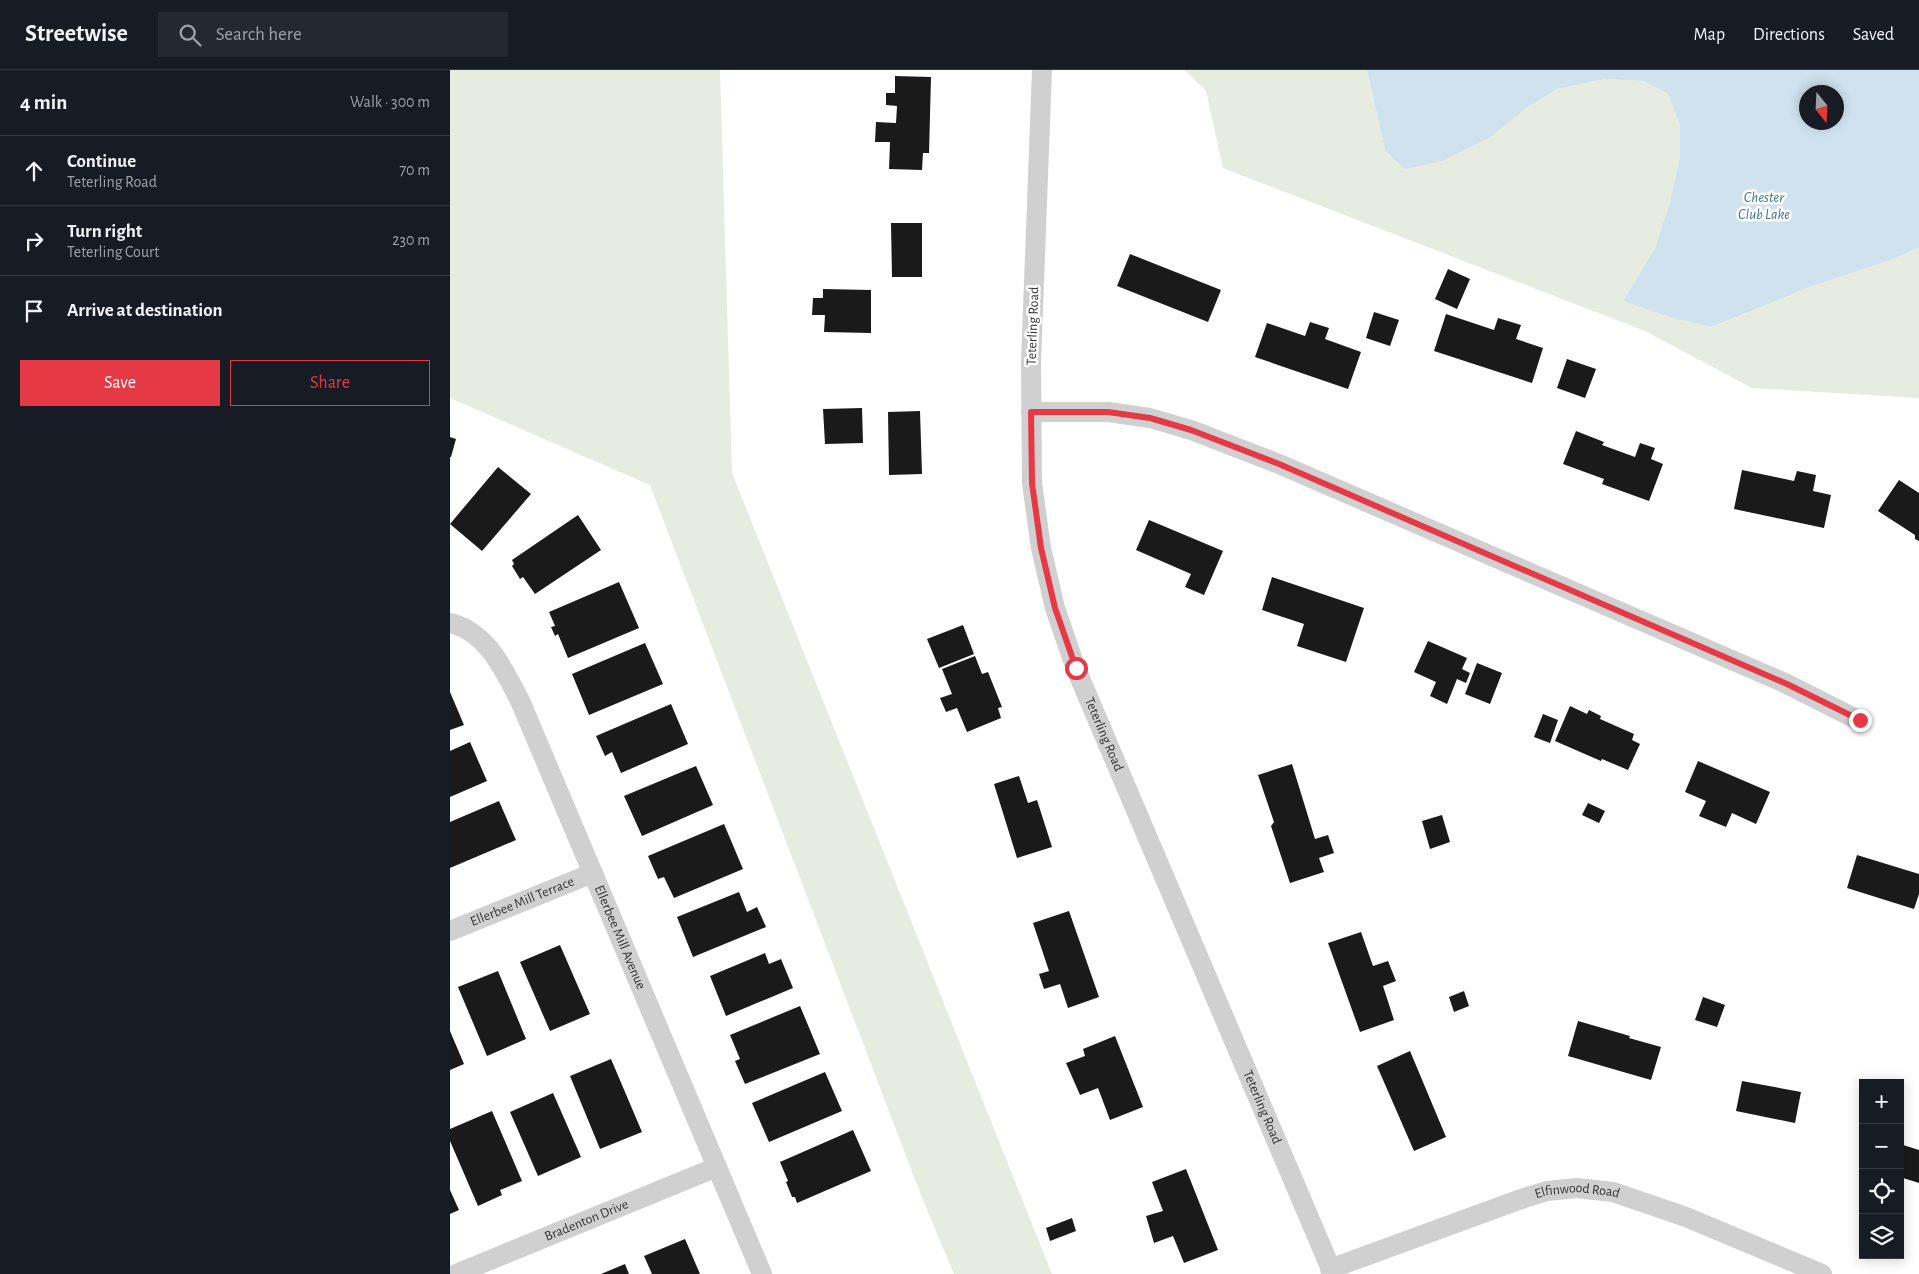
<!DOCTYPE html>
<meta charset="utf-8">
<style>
body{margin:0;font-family:"Alegreya Sans",sans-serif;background:#242831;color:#f1f3f6}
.controls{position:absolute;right:15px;bottom:15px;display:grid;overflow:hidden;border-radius:0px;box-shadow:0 2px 12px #0003}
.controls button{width:45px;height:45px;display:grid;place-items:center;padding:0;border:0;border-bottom:1px solid #363941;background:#171b24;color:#f1f3f6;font:25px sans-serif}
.compass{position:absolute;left:1349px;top:15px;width:45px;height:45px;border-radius:50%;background:#171b24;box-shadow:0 2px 12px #0003;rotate:162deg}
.stop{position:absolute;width:15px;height:15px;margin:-11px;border:4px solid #e63946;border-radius:50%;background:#fff}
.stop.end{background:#e63946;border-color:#fff;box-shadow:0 1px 5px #0008}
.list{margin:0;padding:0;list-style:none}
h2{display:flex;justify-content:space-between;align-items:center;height:65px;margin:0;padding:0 20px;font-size:21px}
h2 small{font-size:16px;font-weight:400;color:#9ea1a6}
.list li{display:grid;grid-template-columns:32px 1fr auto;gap:15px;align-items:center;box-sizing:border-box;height:70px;padding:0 20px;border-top:1px solid #363941}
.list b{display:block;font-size:19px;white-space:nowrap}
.list p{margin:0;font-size:16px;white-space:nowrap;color:#9ea1a6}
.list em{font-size:16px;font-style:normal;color:#9ea1a6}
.actions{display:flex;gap:10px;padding:15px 20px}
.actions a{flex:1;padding:11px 0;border:1px solid #e63946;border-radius:0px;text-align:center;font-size:18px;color:#e63946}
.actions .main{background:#e63946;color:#fff}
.icon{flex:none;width:28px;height:28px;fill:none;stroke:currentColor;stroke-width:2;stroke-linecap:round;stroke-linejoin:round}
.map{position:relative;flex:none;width:1469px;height:1204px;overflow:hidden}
header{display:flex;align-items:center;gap:30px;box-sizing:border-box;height:70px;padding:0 25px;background:#171b24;border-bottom:1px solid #363941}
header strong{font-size:24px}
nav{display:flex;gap:28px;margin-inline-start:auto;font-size:18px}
.search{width:350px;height:45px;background:#242831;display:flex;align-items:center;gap:12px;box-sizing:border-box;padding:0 18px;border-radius:0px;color:#9ea1a6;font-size:19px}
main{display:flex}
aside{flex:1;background:#171b24}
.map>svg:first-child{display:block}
</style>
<header>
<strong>Streetwise</strong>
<div class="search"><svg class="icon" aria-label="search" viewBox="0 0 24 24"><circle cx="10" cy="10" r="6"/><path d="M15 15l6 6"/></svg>Search here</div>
<nav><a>Map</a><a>Directions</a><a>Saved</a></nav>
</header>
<main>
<aside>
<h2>4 min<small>Walk · 300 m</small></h2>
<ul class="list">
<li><svg class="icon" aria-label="ahead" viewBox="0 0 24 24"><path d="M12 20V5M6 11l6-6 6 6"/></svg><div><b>Continue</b><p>Teterling Road</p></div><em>70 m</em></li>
<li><svg class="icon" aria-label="right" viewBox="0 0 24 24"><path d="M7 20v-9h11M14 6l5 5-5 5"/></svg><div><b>Turn right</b><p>Teterling Court</p></div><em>230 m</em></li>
<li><svg class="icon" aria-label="arrive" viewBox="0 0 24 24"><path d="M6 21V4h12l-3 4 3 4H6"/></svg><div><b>Arrive at destination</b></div></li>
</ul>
<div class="actions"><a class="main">Save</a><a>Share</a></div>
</aside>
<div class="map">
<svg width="1469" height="1204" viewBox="0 0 1469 1204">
<rect width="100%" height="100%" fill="#fff"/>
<path fill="#e6ecdf" d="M0,0h270l12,403 320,801h-98l-33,-79 -271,-710 -200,-87z
M735,0h182l18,80 140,-41 32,-20 48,-10 38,2 25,13 12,32v30l-10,46 -15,46 -32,53 90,26 97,-40 75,-25 34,-14v150l-167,-10 -107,-57 -422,-163 -17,-77z"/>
<path fill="#cfe2ee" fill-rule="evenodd" d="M917,0h552v178l-34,14 -75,25 -98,40 -39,-9 -50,-17 32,-53 15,-46 10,-46v-30l-12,-32 -25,-13 -38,-2 -48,10 -32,20 -36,29 -47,23 -37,8 -20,-19zM1356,22h30v30h-30z"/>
<path fill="#1a1a1a" d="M445,6l36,1 -2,76h-6l-1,17 -33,-1 1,-27h-15l1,-20 20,1 1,-17 -11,-1v-12h9z
M441,153h31v54h-30z
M680,184l91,36 -13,32 -91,-36z
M998,199l22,10 -13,30 -22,-10z
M373,219l48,1v43l-47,-1 1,-17h-13l1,-17h10z
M924,242l25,8 -9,26 -24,-8z
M996,244l48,16 4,-12 23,7 -5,14 27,9 -11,35 -98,-32z
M860,252l19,6 -4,11 36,13 -13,37 -93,-32 12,-34 38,13z
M1117,289l29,10 -11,29 -28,-10z
M412,338l1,35 -38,1 -2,-35z
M470,341l2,63 -33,1 -1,-63z
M1126,361l28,11 -2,3 33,12 5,-14 15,5 -4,11 12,5 -14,37 -47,-17 2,-5 -41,-15z
M0,367l6,2 -5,18h-1z
M48,397l33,27 -49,57 -32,-27z
M1292,400l52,11 3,-10 19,4 -3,16 18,4 -7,33 -90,-19z
M1449,410l20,13v48l-4,-2v-4l-37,-24z
M128,445l23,35 -66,44 -12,-17 -3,2 -8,-13 2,-2 -2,-4z
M699,450l74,31 -19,44 -19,-8 6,-13 -55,-24z
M822,507l92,31 -18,54 -49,-16 7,-22 -42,-14z
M169,512l20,46 -71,30 -10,-24 -3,2 -4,-9 4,-1 -6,-14z
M513,555l11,29 -35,14 -12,-29z
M978,571l39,17 -5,11 8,4 -4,10 -9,-4 -10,25 -17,-8 6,-14 -22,-10z
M195,573l18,41 -74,31 -17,-41z
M525,586l7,18 6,-2 14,35 -4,1 3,10 -34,14 -10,-24 -11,4 -6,-14 12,-4 -10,-25z
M1027,593l25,10 -12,31 -25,-10z
M0,622l14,33 -14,5z
M221,634l17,40 -67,29 -9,-21 -7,4 -9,-20z
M1120,636l17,8 2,-4 12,6 -1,3 34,15 -2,6 8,4 -12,26 -26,-11 -1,2 -46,-20z
M1093,644l15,6 -8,23 -16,-6z
M20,672l17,39 -37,16v-46z
M1248,691l72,31 -14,32 -24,-11 -6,14 -27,-11 7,-15 -21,-9z
M842,694l23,75 13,-4 6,18 -15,5 5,14 -34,11 -19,-57 3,-4 -16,-47z
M246,696l17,39 -71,31 -18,-40z
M569,706l9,27 9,-3 15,47 -35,11 -23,-74z
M49,731l17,39 -66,28v-46z
M1138,733l17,8 -6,12 -17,-8z
M992,745l8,27 -20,7 -8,-28z
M274,754l19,45 -69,29 -10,-21 -6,2 -10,-23z
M1407,785l62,19v20l-5,15 -67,-21z
M289,822l8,20 10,-5 9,20 -73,30 -16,-40z
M619,841l30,86 -31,11 -8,-24 -16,5 -5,-15 10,-3 -16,-48z
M911,862l12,34 15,-5 8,20 -13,5 11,34 -34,12 -32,-89z
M110,875l30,69 -40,17 -30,-69z
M315,883l4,11 12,-5 12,29 -67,28 -16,-40z
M48,901l28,68 -39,17 -29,-69z
M1014,921l5,15 -15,6 -5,-15z
M1253,927l22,8 -8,22 -22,-7z
M350,936l20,48 -75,30 -10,-23 5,-2 -10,-24z
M1128,951l52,15 -1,2 32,9 -10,33 -83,-24z
M0,961l14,33 -14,6z
M665,966l28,71 -33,13 -12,-32 -18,7 -14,-32 19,-7 -2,-7z
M960,981l36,86 -32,14 -37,-85z
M161,989l31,73 -42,17 -30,-73z
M375,1002l17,39 -73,31 -17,-39z
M1292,1011l59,11 -6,31 -59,-12z
M103,1023l28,64 -43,19 -28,-64z
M42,1041l30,70 -22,9 2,5 -24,11 -28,-65v-12z
M403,1060l18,41 -74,32 -2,-6h-3l-6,-15 2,-1 -8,-19z
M1450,1074l19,6v33l-19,-6z
M736,1099l32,81 -34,13 -11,-27 -19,7 -8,-27 17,-5 -11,-29z
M0,1120l9,20 -9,4z
M622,1148l4,13 -26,10 -4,-13z
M235,1169l15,35h-48l-8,-18z
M175,1194l4,10h-28z"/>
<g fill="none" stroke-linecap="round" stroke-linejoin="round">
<g stroke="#d0d0d0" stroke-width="20">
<path id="s1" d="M592,0l-11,292 1,121 9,65 14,60 21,61 257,605"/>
<path d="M581,342h77l42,6 41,12 88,34 508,220 73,37"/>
<path id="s2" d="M0,553c38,9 55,49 71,80l241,571"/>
<path id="s3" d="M0,861l143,-58"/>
<path id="s4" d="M880,1199l194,-71 23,-7 30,-3 36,4 73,25 136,57"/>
<path id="s5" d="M6,1204l261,-107"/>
</g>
</g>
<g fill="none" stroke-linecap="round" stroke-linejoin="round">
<path stroke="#e63946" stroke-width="6" d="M626,598l-21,-60 -14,-60 -9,-65 -1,-71h77l42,6 41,12 88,34 508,220 73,36"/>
</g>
<g text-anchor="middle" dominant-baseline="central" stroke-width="5" stroke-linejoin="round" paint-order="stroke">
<g font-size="14" fill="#333" stroke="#fff">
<text transform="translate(583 256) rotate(-88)">Teterling Road</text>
<text stroke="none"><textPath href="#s1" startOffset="676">Teterling Road</textPath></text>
<text stroke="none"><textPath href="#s3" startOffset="78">Ellerbee Mill Terrace</textPath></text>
<text stroke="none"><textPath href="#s2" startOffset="365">Ellerbee Mill Avenue</textPath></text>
<text stroke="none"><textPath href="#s1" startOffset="1081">Teterling Road</textPath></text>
<text stroke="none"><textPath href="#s4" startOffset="261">Elfinwood Road</textPath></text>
<text stroke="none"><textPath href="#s5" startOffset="141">Bradenton Drive</textPath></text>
</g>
<g font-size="15" font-style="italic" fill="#3f7597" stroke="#fff">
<text x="1314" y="127">Chester<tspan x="1314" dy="17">Club Lake</tspan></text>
</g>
</g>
</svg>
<div class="controls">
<button>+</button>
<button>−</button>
<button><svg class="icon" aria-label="locate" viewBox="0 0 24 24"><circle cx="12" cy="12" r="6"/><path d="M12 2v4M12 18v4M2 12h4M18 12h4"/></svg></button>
<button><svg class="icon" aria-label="layers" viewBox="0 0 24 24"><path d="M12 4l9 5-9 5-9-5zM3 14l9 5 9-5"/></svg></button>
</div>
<svg class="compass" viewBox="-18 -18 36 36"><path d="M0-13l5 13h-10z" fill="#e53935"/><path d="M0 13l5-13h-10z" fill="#9ea1a6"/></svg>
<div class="stop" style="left:626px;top:598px"></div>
<div class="stop end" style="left:1410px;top:650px"></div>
</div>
</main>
